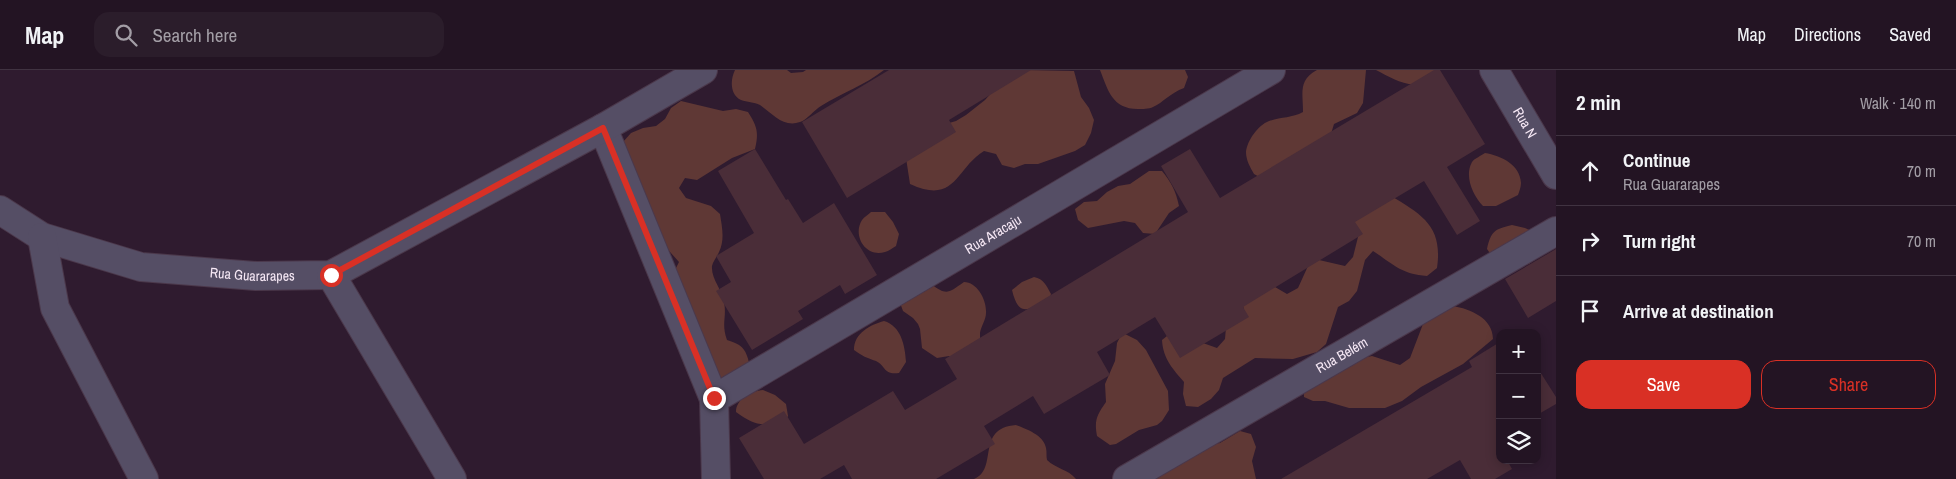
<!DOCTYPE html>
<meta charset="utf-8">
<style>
body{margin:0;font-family:"Archivo Narrow",sans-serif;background:#2b1d2b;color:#f1f3f6}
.controls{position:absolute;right:15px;bottom:15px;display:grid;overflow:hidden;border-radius:10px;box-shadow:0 2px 12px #0003}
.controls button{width:45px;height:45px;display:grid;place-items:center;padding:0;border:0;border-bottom:1px solid #403341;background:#231423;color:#f1f3f6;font:25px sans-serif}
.stop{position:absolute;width:15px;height:15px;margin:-11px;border:4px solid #d93025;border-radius:50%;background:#fff}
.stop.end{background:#d93025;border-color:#fff;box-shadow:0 1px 5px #0008}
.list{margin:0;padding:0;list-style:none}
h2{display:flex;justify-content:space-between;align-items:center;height:65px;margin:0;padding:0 20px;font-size:21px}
h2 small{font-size:16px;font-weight:400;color:#a39ea6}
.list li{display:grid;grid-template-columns:32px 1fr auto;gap:15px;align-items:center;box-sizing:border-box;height:70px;padding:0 20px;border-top:1px solid #403341}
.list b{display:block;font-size:19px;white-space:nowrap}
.list p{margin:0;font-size:16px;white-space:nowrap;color:#a39ea6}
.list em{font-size:16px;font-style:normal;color:#a39ea6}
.actions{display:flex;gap:10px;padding:15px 20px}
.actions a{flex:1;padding:11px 0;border:1px solid #d93025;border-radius:15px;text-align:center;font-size:18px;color:#d93025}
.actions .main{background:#d93025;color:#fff}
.icon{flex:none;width:28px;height:28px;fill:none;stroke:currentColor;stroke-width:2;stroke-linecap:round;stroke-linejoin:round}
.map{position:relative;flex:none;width:1556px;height:409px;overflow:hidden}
header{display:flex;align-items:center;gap:30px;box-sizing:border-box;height:70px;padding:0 25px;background:#231423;border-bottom:1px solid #403341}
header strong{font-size:24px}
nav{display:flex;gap:28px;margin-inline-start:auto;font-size:18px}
.search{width:350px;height:45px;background:#2b1d2b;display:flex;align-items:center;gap:12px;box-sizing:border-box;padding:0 18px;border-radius:15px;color:#a39ea6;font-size:19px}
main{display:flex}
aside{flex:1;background:#231423}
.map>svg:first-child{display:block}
</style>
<header>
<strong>Map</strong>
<div class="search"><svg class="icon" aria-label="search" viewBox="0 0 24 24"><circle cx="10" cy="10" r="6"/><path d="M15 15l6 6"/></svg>Search here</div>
<nav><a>Map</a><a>Directions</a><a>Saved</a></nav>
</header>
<main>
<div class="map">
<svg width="1556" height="409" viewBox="0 0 1556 409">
<rect width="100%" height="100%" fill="#2f1b2f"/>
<path fill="#5f3835" d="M735,0h52l4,3 12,-1 3,-2h78c-19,15 -42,23 -63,36 -7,4 -14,14 -21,16 -17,6 -28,-9 -40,-17 -6,-3 -13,-3 -19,-5 -11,-5 -11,-20 -6,-30z
M1023,0l51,1 7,26 8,11 5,12 -3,13 -6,12 -10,6 -37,13h-13l-11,4 -12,-3 -6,-11 -12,-3c-29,18 -28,54 -74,33l-4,-26 26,-30 24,-7 10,-6 19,-15 17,-19z
M1100,0h85l3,7 -4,11c-14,5 -20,14 -31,19 -4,2 -11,2 -15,2 -26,0 -30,-19 -38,-39z
M1317,0h49l-3,33 -6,10 -23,11 -4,13c14,15 27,32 41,46 6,6 14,9 20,13 32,19 52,31 46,72l-10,8c-26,-2 -34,-12 -54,-25l-8,9 -8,31 -8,10 -11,6 -12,37 -9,8 -24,7 -38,-1 -32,20 -4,12 -8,9 -13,8 -12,-1 -3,-12 1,-12c-11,-13 -21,-23 -22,-42l10,-8 45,16 8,-9 1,-12 18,-16 -2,-12 33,-12 12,7 11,-6 10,-22 11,-6 26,6 8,-9 6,-24 -105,-59c-4,-7 -8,-14 -8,-22 1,-11 12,-27 23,-31 12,-4 23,-3 34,-9 0,-19 -5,-32 14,-42z
M1376,0h61c-4,4 -10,11 -15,13 -16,5 -32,-6 -46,-13z
M681,31l42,10 13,-2 12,3c9,14 11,20 7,37l-23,9 -35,22 -12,-2 -6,10 7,10 25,8 9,8c2,13 5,26 -1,38 -2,5 -6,9 -7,14 -1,13 10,23 12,36 3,16 -3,21 3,38 17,5 19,10 23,26l-30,22 -47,-114 6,-12 -25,-28 -31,-92 8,-9 12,-5 13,-2 9,-7 6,-11z
M1485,83c16,3 35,11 36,30 0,4 -2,9 -3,12l-22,11h-13c-10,-10 -19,-30 -11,-44 3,-4 9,-6 13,-9z
M1149,101h13c9,11 14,20 17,35l-10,7 -14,21 -12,-1 -8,-10 -11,-2 -36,7 -10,-8 -3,-11 9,-7 13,-1 10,-9 11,-6 12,-2z
M871,142h14l8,10 6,12 -3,12c-4,2 -7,5 -11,6 -19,6 -33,-16 -23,-32 2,-3 7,-6 9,-8z
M1512,155l13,3 11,5 3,24 -10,7 -13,3 -22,-8 -7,-10c4,-18 8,-20 25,-24z
M1034,207c10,2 12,8 17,17l-2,6c-21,9 -30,19 -37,-10l10,-8z
M964,212c13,0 23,18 22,31 0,7 -5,13 -6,20 0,3 0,8 0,12l-25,14 -6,-3 -12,2 -15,-10 -2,-19 -2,-5 -5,-6 -10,-7 -4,-11 32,-16c16,12 17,9 33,-2z
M1453,236c17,3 40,12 40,33l-30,25 -42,23 -19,14 -17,7h-36l-24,-7h-12l-9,-4v-8l49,-29 19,-4 28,9 10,-7 13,-34 9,-8z
M884,251c17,5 21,24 22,41l-7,11c-16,2 -13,-7 -23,-12 -9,-3 -14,-5 -22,-11 0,-17 16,-25 30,-29z
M1125,264l12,6 9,10 22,41 1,19 -7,11 -5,4 -18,5 -23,14 -6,1 -13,-9c-3,-16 0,-21 9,-34l-1,-18 10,-23 2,-18 3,-6z
M763,320l12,5 11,9 2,12 -3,6c-23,4 -30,4 -49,-10 0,-13 15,-21 27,-22z
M1016,355c10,4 28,10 30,23 1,4 0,8 1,12 9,9 21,9 29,19h-102c25,-10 1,-51 42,-54z
M1240,361l11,3 5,13 -4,14 4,18h-113l50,-31 27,-5z"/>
<path fill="#4a2d38" d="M889,0h142l-82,50 7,12 -109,66 -45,-76z
M1434,0h6l45,74 -38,23 33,54 -23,14 -33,-54 -69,41 8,12 -120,73 6,10 -69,41 -25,-41 -58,35 13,23 -66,39 -11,-18 -49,30 11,18 -59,35h-84l-8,-14 -24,14h-56l-25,-41 45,-27 20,33 89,-53 12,19 52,-31 -12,-20 243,-147 -27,-46 29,-17 30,49z
M755,79l31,51 2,-1 15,24 31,-20 43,72 -32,19 -5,-9 -42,26 5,8 -51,31 -36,-59 15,-9 -15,-26 38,-23 -36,-62z
M1556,179v52l-28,17 -23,-39z
M1500,272v97l-4,2 4,7v12h7l5,9 -17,10h-24l-11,-19 -33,19h-146l191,-112 -3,-6z
M1537,297l19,30v7l-19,11z"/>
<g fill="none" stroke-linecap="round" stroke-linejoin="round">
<defs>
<g id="minor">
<path id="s1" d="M1494,0l62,105"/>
<path d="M603,58l111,271 2,80"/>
<path id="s2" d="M0,140l42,27 99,30 115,9 75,-1 272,-147 100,-58"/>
<path d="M42,167l13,71 89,171"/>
<path d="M331,205l121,204"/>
<path id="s3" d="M714,329l557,-329"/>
<path id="s4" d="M1127,409l429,-248"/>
</g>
</defs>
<use href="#minor" stroke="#4b384b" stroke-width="30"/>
<use href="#minor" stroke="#554e65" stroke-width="28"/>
</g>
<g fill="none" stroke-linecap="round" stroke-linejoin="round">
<path stroke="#d93025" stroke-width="6" d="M331,205l272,-147 111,270"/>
</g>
<g text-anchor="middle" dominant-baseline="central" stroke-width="4.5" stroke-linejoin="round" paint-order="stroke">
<g font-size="14" fill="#f6e8f5" stroke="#2f1b2f">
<text stroke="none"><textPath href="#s1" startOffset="61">Rua N</textPath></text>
<text stroke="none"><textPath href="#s3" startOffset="324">Rua Aracaju</textPath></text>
<text stroke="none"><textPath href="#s2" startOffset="265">Rua Guararapes</textPath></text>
<text stroke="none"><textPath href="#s4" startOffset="248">Rua Belém</textPath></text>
</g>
</g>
</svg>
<div class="controls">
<button>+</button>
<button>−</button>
<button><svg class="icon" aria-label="layers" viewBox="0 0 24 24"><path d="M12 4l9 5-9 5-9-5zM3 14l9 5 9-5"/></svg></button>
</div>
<div class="stop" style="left:331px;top:205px"></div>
<div class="stop end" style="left:714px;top:328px"></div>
</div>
<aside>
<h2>2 min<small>Walk · 140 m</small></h2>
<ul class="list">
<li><svg class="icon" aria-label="ahead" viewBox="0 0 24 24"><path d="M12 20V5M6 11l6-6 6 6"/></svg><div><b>Continue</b><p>Rua Guararapes</p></div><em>70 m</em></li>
<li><svg class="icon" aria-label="right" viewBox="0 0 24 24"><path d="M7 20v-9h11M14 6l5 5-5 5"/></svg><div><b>Turn right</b></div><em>70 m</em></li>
<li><svg class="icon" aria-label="arrive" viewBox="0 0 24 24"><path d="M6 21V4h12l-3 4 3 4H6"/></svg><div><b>Arrive at destination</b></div></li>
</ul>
<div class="actions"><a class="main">Save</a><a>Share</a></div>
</aside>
</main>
